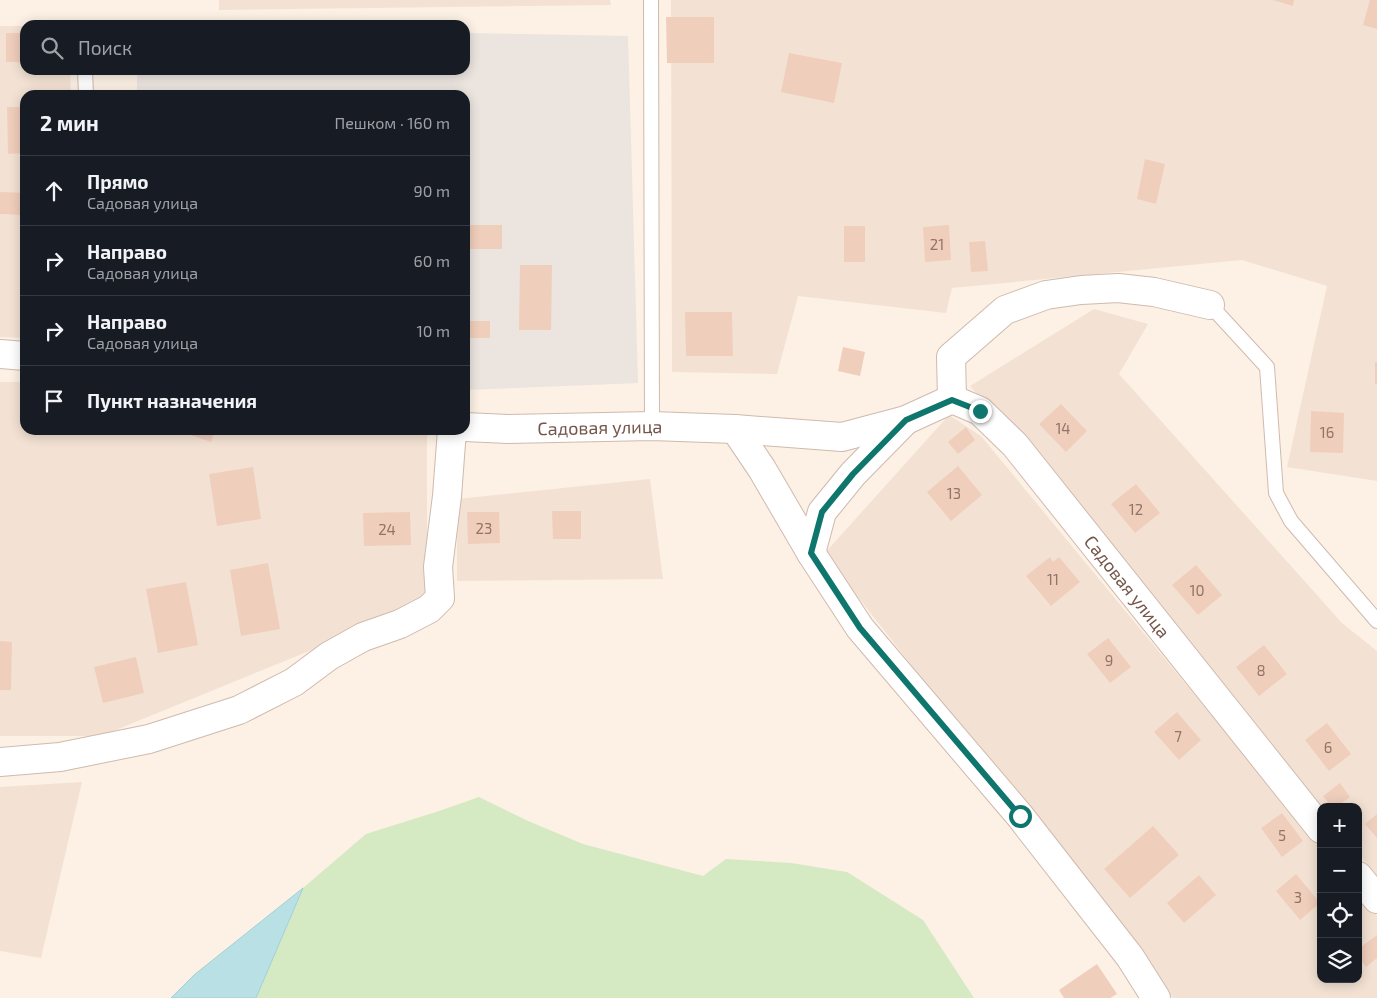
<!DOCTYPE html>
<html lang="ru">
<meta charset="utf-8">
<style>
body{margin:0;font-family:"Exo 2",sans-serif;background:#20242c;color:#f1f3f6}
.controls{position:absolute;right:15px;bottom:15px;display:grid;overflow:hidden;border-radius:10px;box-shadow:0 2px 12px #0003}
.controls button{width:45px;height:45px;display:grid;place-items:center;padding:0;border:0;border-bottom:1px solid #363941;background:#171b24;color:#f1f3f6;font:25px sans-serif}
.stop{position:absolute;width:15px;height:15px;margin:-11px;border:4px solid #0f766e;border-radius:50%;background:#fff}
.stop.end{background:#0f766e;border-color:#fff;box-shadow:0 1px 5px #0008}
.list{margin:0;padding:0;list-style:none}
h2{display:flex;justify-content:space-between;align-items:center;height:65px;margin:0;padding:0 20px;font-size:21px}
h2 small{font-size:16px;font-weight:400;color:#9ea1a6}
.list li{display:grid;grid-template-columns:32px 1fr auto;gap:15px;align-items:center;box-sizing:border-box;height:70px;padding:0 20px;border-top:1px solid #363941}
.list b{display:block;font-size:19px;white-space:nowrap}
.list p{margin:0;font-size:16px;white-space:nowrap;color:#9ea1a6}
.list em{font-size:16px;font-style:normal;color:#9ea1a6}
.icon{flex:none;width:28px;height:28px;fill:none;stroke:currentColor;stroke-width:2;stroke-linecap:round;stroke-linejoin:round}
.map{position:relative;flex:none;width:1377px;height:998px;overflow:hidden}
.search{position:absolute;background:#171b24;box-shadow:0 2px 12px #0003;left:20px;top:20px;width:450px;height:55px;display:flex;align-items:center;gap:12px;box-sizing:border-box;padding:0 18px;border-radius:15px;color:#9ea1a6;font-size:19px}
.panel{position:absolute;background:#171b24;box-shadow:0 2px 12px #0003;left:20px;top:90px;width:450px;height:345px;border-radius:15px}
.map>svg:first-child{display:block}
</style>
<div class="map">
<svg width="1377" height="998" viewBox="0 0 1377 998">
<rect width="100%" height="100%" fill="#fcf1e4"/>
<path fill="#f3e2d3" d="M219,0h391l1,5 -392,5z
M671,0h706v481l-90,-14 40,-181 -85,-26 -290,28 -6,25 -148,-17 -21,78 -105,-2z
M0,26h25v44h45l1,25h-46v243l-25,-1z
M1094,309l54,15 -29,50 223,249 35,28v225l-19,-23v-46h-37v1l-351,-422z
M0,382h25v48h402v173l-326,133h-101z
M949,415l32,21 340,412v131h37v-86l19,23v82h-204l-349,-444z
M650,479l13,100 -206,2v-82z
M82,782l-41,176 -41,-7v-164z"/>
<path fill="#ebe4df" d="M465,33l163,3 10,347 -173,7v-295h-328v-25h328z"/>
<path fill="#d5e9c3" d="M479,797l49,24 55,23 120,32 23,-17 65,4 56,9 76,48 51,78h-718l47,-110 63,-54 73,-23z"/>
<path fill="#b9e1e5" stroke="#a0d1d6" d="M303,888l-47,110h-85l23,-23z"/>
<path fill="#f0cebc" d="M1273,0h21l-1,6z
M1370,0h7v29l-14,-4z
M666,17h48v46h-47z
M6,33h19v29h-19z
M789,53l53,10 -8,40 -53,-11z
M7,107h18v46l-17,1z
M1145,159l20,5 -9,40 -19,-5z
M0,192l25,1 -1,22 -24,-1z
M465,225h37v24h-37z
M949,225l2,35 -26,2 -2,-35z
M844,226h21v36h-21z
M985,241l3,30 -17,1 -2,-30z
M520,265h32l-1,65h-32z
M685,312h47l1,44h-47z
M465,321h25v17h-25z
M843,347l22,5 -5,24 -22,-5z
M1375,362h2v22h-2z
M1061,404l26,27 -21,21 -27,-28z
M1311,411l33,2 -1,40 -33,-1z
M966,427l9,13 -17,14 -10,-12z
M176,430h39l-4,12z
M958,466l24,29 -31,26 -24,-29z
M253,467l8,52 -44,7 -8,-52z
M1136,484l24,29 -25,20 -24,-29z
M552,511h29v28h-28z
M410,512l1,33 -47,1 -1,-33z
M467,512h32l1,31 -32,1z
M1050,557l3,5 6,-5 21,25 -29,24 -25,-30z
M268,563l12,66 -39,7 -11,-66z
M1196,565l26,30 -24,20 -26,-30z
M186,582l12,63 -40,8 -12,-64z
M1108,638l23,29 -21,16 -23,-29z
M0,641l12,1 -1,48h-11z
M1264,645l23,29 -28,22 -23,-29z
M136,657l8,36 -41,10 -9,-36z
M1177,712l24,28 -22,20 -25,-28z
M1327,723l24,31 -22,17 -24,-31z
M1340,783l10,14 -14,10h-4l-9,-11z
M1282,813l21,28 -21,16 -21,-29z
M1377,814v24l-12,-14z
M1153,826l26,29 -49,43 -26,-29z
M1296,874l24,29 -20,17 -24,-29z
M1199,875l17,20 -32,28 -17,-20z
M1377,935v23l-11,9 -8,-10v-8z
M1097,964l20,30 -7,4h-46l-5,-8z"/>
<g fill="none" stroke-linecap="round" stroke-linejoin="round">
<defs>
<path id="service" d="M651,0l1,426
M85,70l1,25
M1210,305l57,62 9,126 15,28 86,100"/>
<g id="minor">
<path d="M0,354l25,2"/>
<path d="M952,399l-1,-42 54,-47 41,-15 35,-5 37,-2 36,4 56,13"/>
<path id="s1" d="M465,427l43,2 144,-3 83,3 107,8 64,-17 46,-21 28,12 35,34 306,384"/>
<path d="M735,429l27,40 49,84 49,75 160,188 110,141 26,41"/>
<path d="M811,553l11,-41 31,-38 52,-53"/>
<path d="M0,762l60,-5 89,-18 90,-29 55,-28 35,-26 34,-19 37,-13 29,-15 11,-11 -2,-31 9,-71 5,-66"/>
<path d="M1358,876l19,23"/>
</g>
</defs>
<use href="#service" stroke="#cfbaae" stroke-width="16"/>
<use href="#minor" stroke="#cfbaae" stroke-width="30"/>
<use href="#service" stroke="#fff" stroke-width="14"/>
<use href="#minor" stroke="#fff" stroke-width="28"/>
</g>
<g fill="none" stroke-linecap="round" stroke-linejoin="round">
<path stroke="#0f766e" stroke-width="6" d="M980,411l-28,-11 -46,20 -53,54 -31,38 -11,41 49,75 160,188"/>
</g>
<g text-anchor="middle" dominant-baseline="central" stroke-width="4" stroke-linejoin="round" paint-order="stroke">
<g font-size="15" fill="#937466">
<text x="937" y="244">21</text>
<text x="1063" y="428">14</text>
<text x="1327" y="432">16</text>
<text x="954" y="493">13</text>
<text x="1136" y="509">12</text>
<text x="484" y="528">23</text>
<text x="387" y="529">24</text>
<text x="1053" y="579">11</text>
<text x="1197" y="590">10</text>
<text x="1109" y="660">9</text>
<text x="1261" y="670">8</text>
<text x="1178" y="736">7</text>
<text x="1328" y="747">6</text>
<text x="1282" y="835">5</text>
<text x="1298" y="897">3</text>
</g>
<g font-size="18" fill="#74564a" stroke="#fff5ea">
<text stroke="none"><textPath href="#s1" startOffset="135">Садовая улица</textPath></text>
<text stroke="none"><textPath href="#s1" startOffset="754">Садовая улица</textPath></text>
</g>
</g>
</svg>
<div class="controls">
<button>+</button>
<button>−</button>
<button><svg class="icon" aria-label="locate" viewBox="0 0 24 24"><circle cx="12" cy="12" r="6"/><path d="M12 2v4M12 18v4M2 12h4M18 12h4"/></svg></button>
<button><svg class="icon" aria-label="layers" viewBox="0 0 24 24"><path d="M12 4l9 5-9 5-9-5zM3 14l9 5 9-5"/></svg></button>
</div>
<div class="stop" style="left:1020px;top:816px"></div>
<div class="stop end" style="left:980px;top:411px"></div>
<div class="search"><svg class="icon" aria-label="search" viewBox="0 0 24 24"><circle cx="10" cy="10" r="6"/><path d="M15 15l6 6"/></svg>Поиск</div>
<section class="panel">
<h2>2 мин<small>Пешком · 160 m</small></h2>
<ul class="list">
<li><svg class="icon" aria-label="ahead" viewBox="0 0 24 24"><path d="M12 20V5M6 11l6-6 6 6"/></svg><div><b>Прямо</b><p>Садовая улица</p></div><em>90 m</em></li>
<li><svg class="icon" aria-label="right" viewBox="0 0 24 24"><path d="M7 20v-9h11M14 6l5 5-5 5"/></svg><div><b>Направо</b><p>Садовая улица</p></div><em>60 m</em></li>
<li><svg class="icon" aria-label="right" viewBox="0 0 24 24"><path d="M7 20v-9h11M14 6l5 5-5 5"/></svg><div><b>Направо</b><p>Садовая улица</p></div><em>10 m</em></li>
<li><svg class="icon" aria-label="arrive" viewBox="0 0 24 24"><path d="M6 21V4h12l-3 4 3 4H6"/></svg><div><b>Пункт назначения</b></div></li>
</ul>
</section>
</div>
